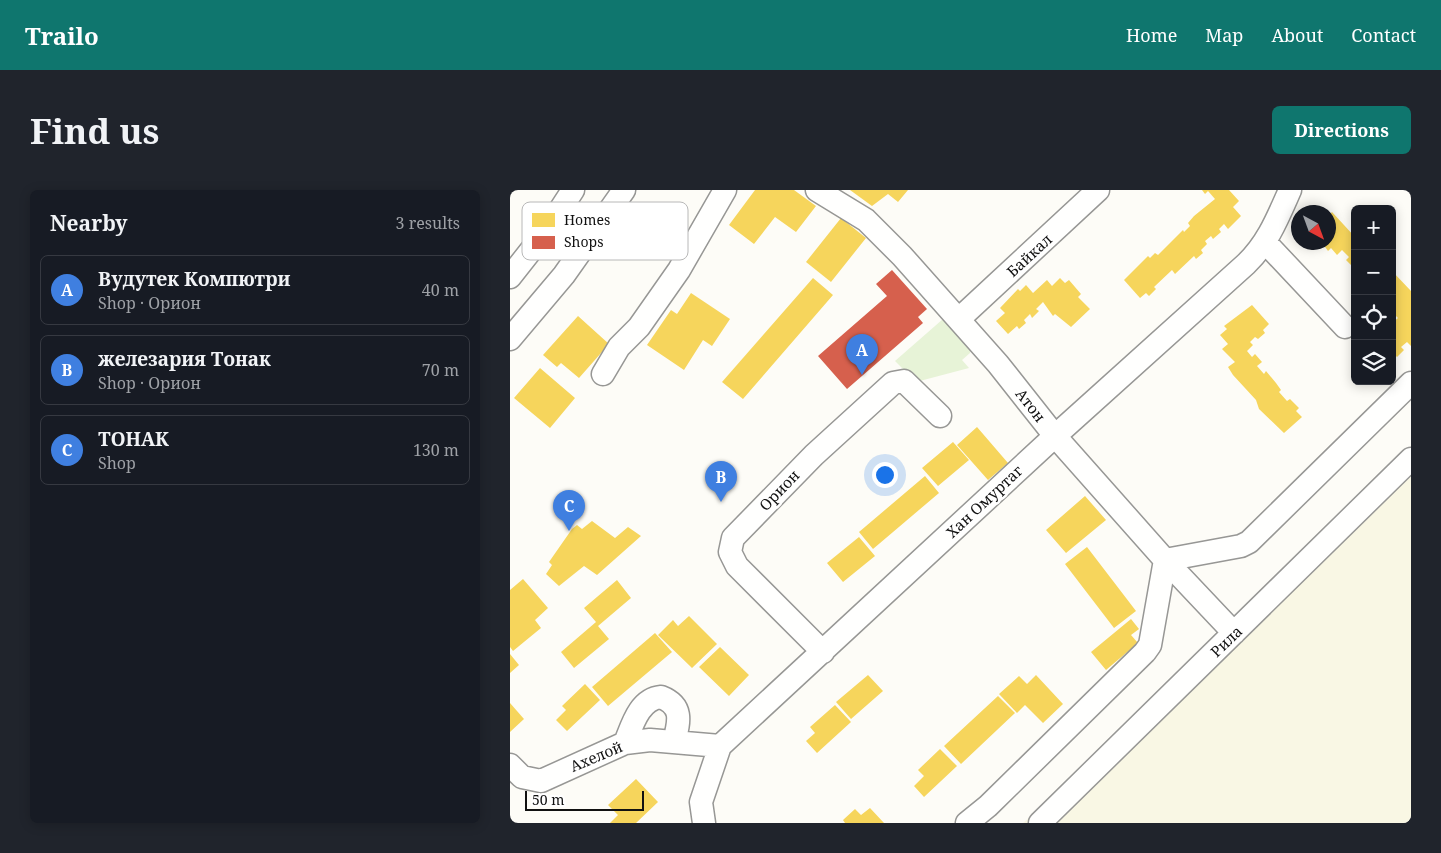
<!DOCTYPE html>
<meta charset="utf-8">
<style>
body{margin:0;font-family:"Noto Serif",serif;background:#20242c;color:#f1f3f6}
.controls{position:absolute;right:15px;top:15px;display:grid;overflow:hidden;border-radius:8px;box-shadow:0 2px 12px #0003}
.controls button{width:45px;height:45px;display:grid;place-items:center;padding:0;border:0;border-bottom:1px solid #363941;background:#171b24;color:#f1f3f6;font:25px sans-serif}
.compass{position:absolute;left:781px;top:15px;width:45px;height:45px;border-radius:50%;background:#171b24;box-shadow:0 2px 12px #0003;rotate:139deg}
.scale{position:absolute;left:15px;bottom:12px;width:119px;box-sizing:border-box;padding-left:5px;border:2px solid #111;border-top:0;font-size:14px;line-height:18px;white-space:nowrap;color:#111;-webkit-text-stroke:4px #fff;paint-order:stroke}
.you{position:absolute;left:374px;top:284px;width:18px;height:18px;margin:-12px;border:4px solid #fff;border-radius:50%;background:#1a73e8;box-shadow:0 0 0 8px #1a73e833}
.badge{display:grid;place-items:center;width:32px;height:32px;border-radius:50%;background:#0f766e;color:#fff;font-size:16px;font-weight:700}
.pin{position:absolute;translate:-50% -41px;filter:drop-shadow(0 1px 2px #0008)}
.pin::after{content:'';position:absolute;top:26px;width:18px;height:15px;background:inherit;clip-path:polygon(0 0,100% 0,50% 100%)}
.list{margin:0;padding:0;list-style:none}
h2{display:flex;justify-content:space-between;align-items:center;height:65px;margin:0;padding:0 20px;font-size:21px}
h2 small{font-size:16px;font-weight:400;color:#9ea1a6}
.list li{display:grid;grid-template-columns:32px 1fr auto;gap:15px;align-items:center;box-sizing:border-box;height:70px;margin:0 10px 10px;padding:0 10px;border:1px solid #363941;border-radius:8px}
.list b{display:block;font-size:19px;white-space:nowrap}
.list p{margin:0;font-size:16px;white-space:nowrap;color:#9ea1a6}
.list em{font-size:16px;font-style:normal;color:#9ea1a6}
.icon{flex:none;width:28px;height:28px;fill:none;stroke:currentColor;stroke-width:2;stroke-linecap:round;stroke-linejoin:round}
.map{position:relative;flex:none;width:901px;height:633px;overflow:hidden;border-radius:8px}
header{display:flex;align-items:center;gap:30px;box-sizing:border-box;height:70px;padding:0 25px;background:#0f766e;color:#fff}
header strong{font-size:24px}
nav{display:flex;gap:28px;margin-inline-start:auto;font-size:18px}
.intro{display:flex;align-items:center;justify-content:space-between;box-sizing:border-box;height:120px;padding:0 30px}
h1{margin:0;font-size:35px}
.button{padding:12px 22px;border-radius:8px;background:#0f766e;color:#fff;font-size:18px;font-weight:700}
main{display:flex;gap:30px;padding:0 30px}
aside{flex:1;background:#171b24;border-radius:8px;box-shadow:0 2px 12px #0003}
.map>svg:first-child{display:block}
</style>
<header>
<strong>Trailo</strong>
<nav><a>Home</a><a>Map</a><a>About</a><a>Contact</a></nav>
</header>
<div class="intro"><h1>Find us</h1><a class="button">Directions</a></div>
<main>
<aside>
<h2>Nearby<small>3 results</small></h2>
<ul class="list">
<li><span class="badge" style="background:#3f7fe0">A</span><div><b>Вудутек Компютри</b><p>Shop · Орион</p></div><em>40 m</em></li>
<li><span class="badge" style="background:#3f7fe0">B</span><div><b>железария Тонак</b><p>Shop · Орион</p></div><em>70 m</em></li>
<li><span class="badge" style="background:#3f7fe0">C</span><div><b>ТОНАК</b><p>Shop</p></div><em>130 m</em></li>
</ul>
</aside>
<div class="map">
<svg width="901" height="633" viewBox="0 0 901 633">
<rect width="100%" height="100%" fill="#fdfcf7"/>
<path fill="#f9f7e4" d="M901,287v346h-388l143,-124 199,-187z"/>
<path fill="#e7f3d7" d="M433,129l27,30v4l-8,7 7,8 -53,14 -21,-21z"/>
<path fill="#f6d55c" d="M245,0h39l22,16 -20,26 -21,-15 -21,27 -25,-19z
M340,0h58l-10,12 -10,-8 -16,12z
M692,0h27l10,11 -6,6 8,9 -13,13 -4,-5 -5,5 2,3 -8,7 -2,-3 -6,5 2,3 -6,6 2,3 -7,6 -2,-3 -19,18 -3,-4 -18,17 2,2 -7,7 -3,-3 -6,5 -16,-18 24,-24 2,2 5,-5 3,2 25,-25 1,2 6,-6 -2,-3 6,-7 21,-17 -7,-8 -3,3z
M822,22l23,25v29h-3l-6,-6 3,-3 -7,-7 -5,5 -6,-7 -3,3 -5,-7 5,-2v-26z
M331,28l25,20 -35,44 -25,-20z
M882,81l19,20v55l-4,-4 -6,5 3,3 -7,7 -3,-3 -2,2v-33l6,-5 -6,-6z
M303,88l20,17 -90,104 -21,-17z
M550,88l5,5 4,-3 12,14 -3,3 12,12 -19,18 -16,-13 -2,2 -10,-14 -7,7 3,2 -7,7 -2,-4 -6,6 2,3 -7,6 -2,-3 -9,8 -12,-13 9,-8 -5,-5 18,-19 2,2 6,-6 7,8 14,-13 5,6z
M181,103l39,26 -18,27 -9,-6 -19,30 -37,-25 24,-35 6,4z
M742,115l17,19 -6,6 2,3 -7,6 -3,-2 -5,5 3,3 -6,6 5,6 3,-3 7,8 -5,4 7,8 2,-3 10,12 5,7 -2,2 8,9 3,-2 9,9 -3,3 6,6 -18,16 -25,-24 -3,-9 -23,-25 -5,-8 7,-5 -13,-13 6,-5 -8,-9 7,-6 -3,-3z
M68,126l31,28 -30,34 -18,-15 -4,4 -14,-12z
M30,178l35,30 -25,30 -36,-30z
M467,237l31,36 -20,17 -31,-35z
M443,252l16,18 -31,26 -16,-18z
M415,286l14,17 -66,56 -14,-17z
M575,306l21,24 -40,33 -20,-23z
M82,331l23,17 13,-11 13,9 -44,39 -13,-9 -25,20 -13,-12 6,-9 -3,-3 23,-33 5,-4 5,4z
M349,347l16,19 -32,26 -16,-19z
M577,357l49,64 -22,17 -49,-64z
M13,389l25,29 -13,12 6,8 -28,23 -3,-4v-57z
M107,390l14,18 -33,28 11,13 -35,29 -13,-16 35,-30 -12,-14z
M179,426l28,28 -25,24 -34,-33 15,-15 5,6z
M621,429l8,10 -8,6 7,8 -32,27 -15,-18z
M145,443l17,19 -64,54 -16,-19z
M210,457l29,28 -20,21 -30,-29z
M0,464l9,11 -9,8z
M358,485l15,16 -32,28 -15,-17z
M526,485l27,29 -20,19 -18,-18 -8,8 -18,-19 20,-18 8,8z
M75,494l15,16 -33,31 -11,-11 10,-10 -4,-4z
M488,506l17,17 -54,51 -17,-18z
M0,513l14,16 -14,13z
M325,515l16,17 -34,31 -11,-12 9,-8 -5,-6z
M430,559l17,17 -33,31 -10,-11 10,-10 -6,-6z
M126,589l22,23 -22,21h-26l8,-8 -10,-10z
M360,618l14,15h-39l-2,-3 12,-11 6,6z"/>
<path fill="#d6604d" d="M382,80l35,39 -9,8 5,6 -76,66 -29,-33 69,-60 -11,-12z"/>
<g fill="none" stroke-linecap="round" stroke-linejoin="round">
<defs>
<path id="minor" d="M307,0l49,30 36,36 96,108 57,72 110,124 69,73
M755,52l80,85
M0,87l37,-47 26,-40
M449,129l139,-129
M0,149l54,-64 60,-85
M93,184l16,-27 20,-20 40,-57 46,-80
M313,462l-86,-86 -7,-14 3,-14 81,-83 79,-72 11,-2 36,35
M115,553c7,-17 14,-44 36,-46 23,9 18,25 13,45
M0,575l12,12 19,4 84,-38 25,-3 70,6
M194,633l-3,-21 19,-56 335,-310 191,-172c22,-21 32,-47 44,-74
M457,633l21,-17 157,-154 5,-7 15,-85 76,-14 8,-4 162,-159
M530,633l371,-364"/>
</defs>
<use href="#minor" stroke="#979795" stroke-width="25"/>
<use href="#minor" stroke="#fffffe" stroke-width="22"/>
</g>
<g text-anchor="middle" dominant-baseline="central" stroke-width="5" stroke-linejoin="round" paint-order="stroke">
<g font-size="15" fill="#111" stroke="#fff">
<text transform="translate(519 65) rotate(-43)">Байкал</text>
<text transform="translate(521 215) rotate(52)">Атон</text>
<text transform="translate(269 300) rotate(-46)">Орион</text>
<text transform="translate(474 311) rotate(-43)">Хан Омуртаг</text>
<text transform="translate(716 451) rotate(-44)">Рила</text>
<text transform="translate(86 566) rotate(-23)">Ахелой</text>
</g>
</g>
<rect x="12" y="12" width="166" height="58" rx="8" fill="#fff" stroke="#b8b8b8" stroke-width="1"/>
<rect x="22" y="23" width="23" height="14" fill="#f6d55c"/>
<rect x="22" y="46" width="23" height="13" fill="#d6604d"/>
<g font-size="14" fill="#111">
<text x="54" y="35">Homes</text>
<text x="54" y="57">Shops</text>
</g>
</svg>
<div class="controls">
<button>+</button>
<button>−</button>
<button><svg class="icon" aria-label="locate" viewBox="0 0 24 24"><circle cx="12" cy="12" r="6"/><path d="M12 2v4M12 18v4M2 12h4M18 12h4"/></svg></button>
<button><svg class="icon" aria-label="layers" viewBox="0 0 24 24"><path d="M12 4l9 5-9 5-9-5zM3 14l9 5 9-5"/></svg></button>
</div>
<svg class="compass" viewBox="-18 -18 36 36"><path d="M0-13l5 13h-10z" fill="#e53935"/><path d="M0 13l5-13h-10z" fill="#9ea1a6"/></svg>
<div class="scale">50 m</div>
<div class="you"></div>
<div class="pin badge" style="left:352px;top:185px;background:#3f7fe0">A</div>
<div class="pin badge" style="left:211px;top:312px;background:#3f7fe0">B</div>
<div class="pin badge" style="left:59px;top:341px;background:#3f7fe0">C</div>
</div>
</main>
